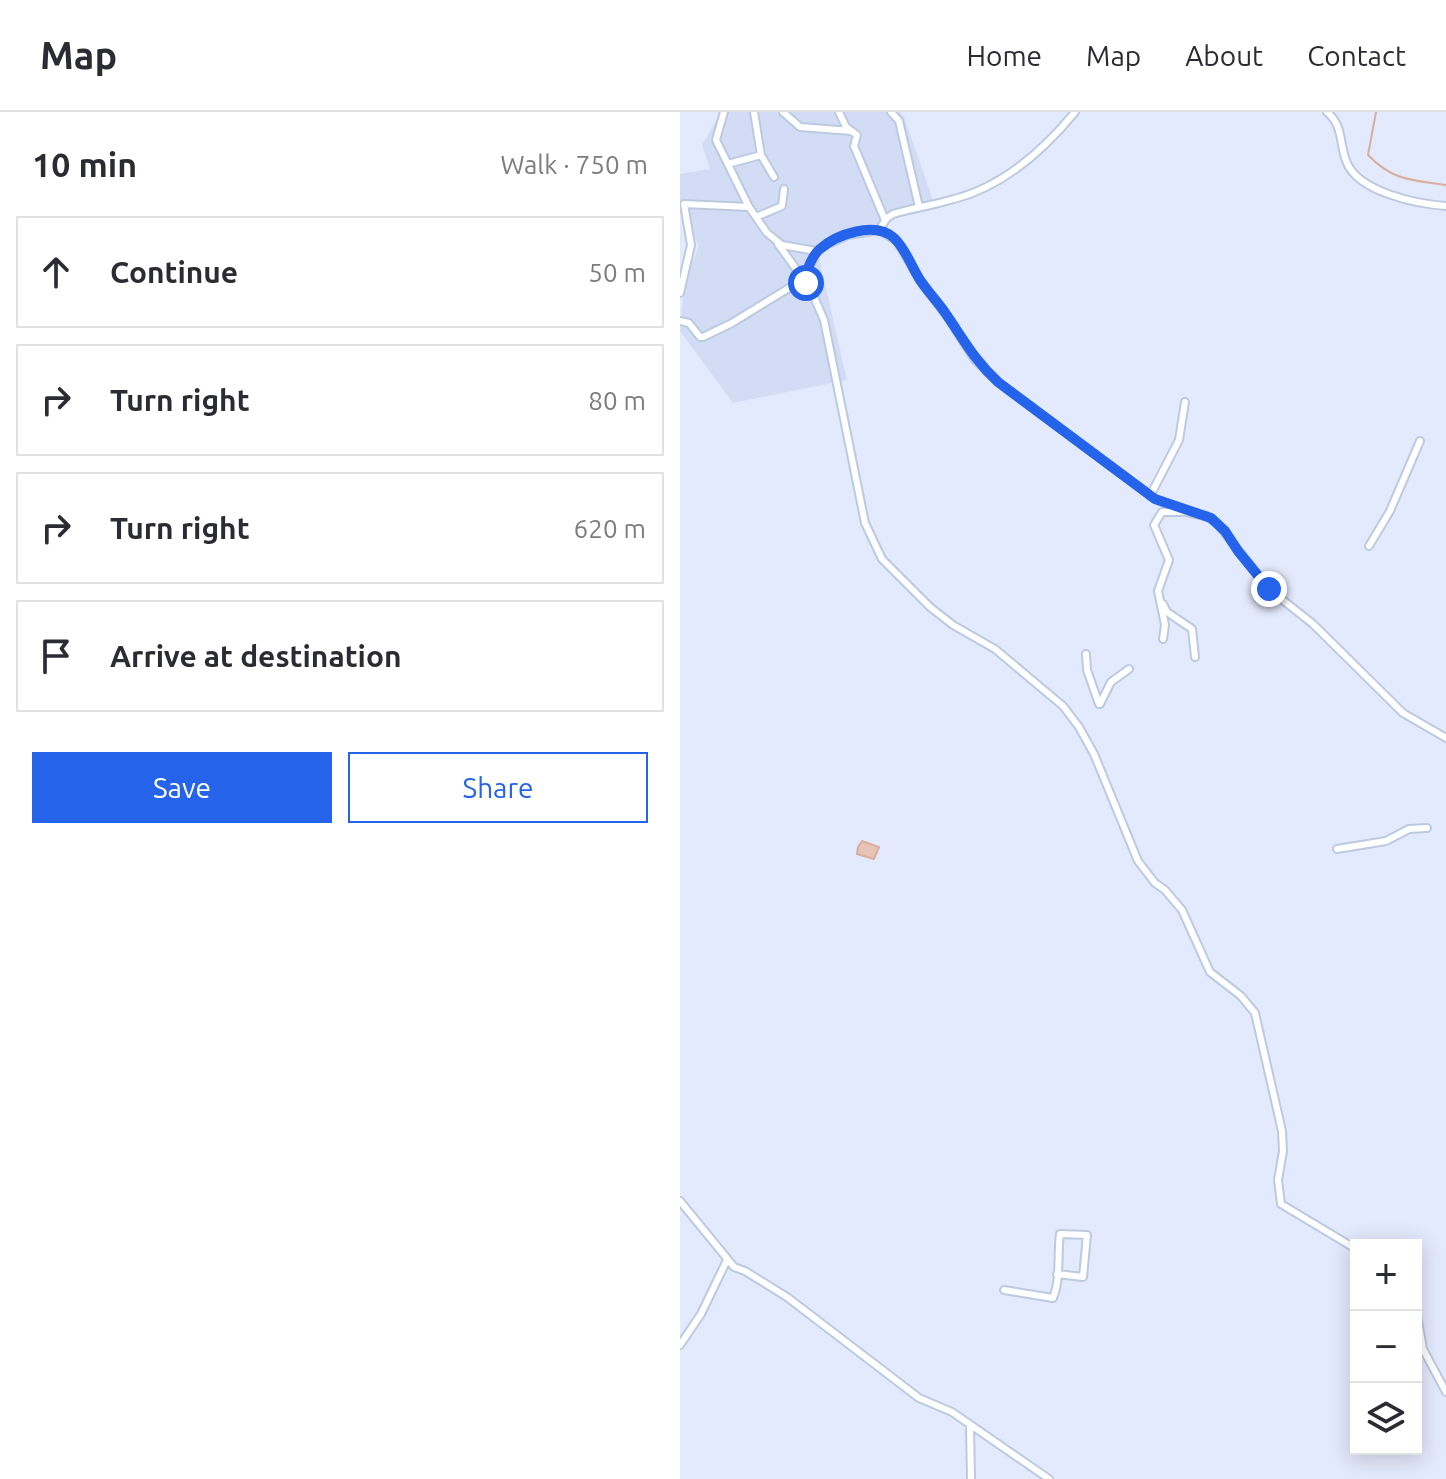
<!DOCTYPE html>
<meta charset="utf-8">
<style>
body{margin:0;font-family:Ubuntu,sans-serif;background:#f2f2f3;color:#2b2b33}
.controls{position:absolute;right:24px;bottom:24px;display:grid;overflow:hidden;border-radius:0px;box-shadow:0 4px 20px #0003}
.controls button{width:72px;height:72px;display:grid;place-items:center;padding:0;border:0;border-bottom:2px solid #e1e1e2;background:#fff;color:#2b2b33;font:40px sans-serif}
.stop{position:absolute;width:24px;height:24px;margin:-18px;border:6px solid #2563eb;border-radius:50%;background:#fff}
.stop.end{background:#2563eb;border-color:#fff;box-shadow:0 2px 8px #0008}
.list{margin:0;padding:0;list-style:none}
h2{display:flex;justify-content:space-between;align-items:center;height:104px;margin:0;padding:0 32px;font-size:34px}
h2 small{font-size:26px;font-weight:400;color:#7c7c81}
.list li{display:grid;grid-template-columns:52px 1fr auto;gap:24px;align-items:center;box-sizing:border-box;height:112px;margin:0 16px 16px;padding:0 16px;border:2px solid #e1e1e2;border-radius:0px}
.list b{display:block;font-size:30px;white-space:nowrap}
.list em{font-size:26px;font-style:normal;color:#7c7c81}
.actions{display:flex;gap:16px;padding:24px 32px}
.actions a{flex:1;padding:18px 0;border:2px solid #2563eb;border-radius:0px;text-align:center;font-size:28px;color:#2563eb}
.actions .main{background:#2563eb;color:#fff}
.icon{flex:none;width:44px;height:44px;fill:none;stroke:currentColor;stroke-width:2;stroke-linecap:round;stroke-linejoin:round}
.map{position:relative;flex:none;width:766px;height:1367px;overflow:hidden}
header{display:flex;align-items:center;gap:48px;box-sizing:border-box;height:112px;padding:0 40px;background:#fff;border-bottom:2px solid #e1e1e2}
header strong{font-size:38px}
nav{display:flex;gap:44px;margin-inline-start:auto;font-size:28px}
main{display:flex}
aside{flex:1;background:#fff}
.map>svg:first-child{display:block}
</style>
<header>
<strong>Map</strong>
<nav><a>Home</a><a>Map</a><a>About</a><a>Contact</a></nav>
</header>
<main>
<aside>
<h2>10 min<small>Walk · 750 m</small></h2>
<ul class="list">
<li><svg class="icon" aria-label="ahead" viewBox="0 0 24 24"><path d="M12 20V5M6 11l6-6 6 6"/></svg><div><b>Continue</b></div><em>50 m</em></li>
<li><svg class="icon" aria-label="right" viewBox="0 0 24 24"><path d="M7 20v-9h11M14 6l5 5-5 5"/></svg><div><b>Turn right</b></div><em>80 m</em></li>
<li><svg class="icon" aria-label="right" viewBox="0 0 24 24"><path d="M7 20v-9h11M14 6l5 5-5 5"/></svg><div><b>Turn right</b></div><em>620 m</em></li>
<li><svg class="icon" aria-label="arrive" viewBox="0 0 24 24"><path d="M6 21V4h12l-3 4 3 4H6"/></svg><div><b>Arrive at destination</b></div></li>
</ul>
<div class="actions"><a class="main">Save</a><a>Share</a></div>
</aside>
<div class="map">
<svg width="766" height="1367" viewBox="0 0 766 1367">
<rect width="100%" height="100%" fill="#e4eafd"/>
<path fill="#d2ddf5" d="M41,0h179l4,5 29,83 -115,53 29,127 -114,23 -53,-72 4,-45 15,-41 -19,-32v-39l30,-5 -8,-24z"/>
<path fill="#e7c4b7" stroke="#d9ae9d" stroke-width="2" d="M182,729l17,6 -5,12 -17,-5 1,-7z"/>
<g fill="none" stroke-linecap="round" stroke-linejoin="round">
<path stroke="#d9ae9d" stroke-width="2" d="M696,0l-8,43c25,26 44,25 78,30"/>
<defs>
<path id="street" d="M44,0l-8,28 33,67 18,26 15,12 34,6
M103,0l17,15 51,4
M159,0l7,15 11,8 -3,11 31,74
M211,0l8,9 20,86
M647,0c17,14 12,33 20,51 12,29 70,41 99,43
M81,43l13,22
M48,52l33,-9 -7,-43
M76,105l26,-11 2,-17
M199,118l8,-12 6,-4c20,-6 41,-9 61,-15 50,-13 89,-48 121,-87
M98,132l32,44 14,32 41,203 17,36 48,48 23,18 42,24 68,57 16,21 15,27 44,107 17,22 10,7 17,20 28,62 31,24 14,17 27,118 1,20 -5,29 3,24 75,45
M0,181l11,-48 -7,-41 65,3
M0,209l9,2 11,14h3l29,-14 70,-43 14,-29 8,-5 24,-11 31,-5 18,11 21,36 31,42 26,41 23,22 157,117 31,13 20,4 11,7 52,66 44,35 90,89 43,25
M470,384l29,-56 6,-38
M689,434l21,-35 30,-70
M483,492l4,8 25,17 3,28
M483,527l2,-14 -7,-34 11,-31 -15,-35 8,-13h20
M406,542l1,16 12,34
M420,592l11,-22 18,-13
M657,737l49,-8 23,-12 18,-1
M0,1089l54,66 11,4 42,26 132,101 33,14 97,67
M324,1178l49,8c8,-19 4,-44 7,-64l27,1 -4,42 -26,-3
M736,1197l7,40 23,43
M0,1233l21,-31 26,-54
M290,1314l1,53"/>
</defs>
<use href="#street" stroke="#bccae0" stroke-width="10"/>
<use href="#street" stroke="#fff" stroke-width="6"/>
</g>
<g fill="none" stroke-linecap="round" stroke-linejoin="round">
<path stroke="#2563eb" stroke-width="10" d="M126,171l-3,-4 2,-4c4,-8 7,-20 15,-26 17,-15 55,-28 74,-11 12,11 17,28 26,42 8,12 18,22 26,34 18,26 29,47 52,68l157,117 56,19 14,13 13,20 31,38"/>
</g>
</svg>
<div class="controls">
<button>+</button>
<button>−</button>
<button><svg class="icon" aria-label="layers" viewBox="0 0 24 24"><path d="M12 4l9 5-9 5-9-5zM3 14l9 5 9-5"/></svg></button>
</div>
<div class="stop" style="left:126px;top:171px"></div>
<div class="stop end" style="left:589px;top:477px"></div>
</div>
</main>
